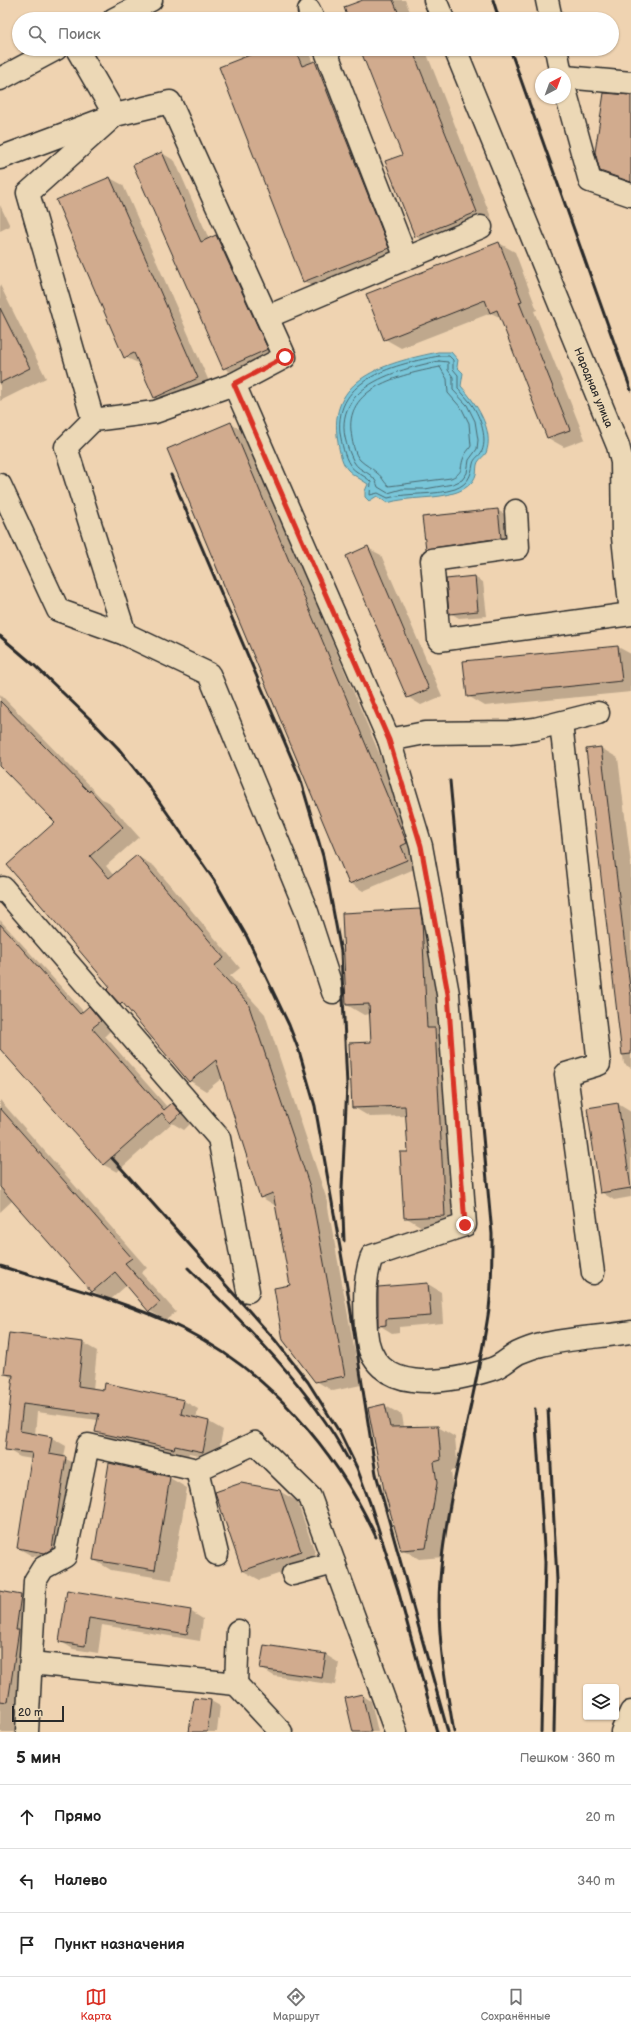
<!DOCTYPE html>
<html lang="ru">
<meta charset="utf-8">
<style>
body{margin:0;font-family:"Balsamiq Sans",sans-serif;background:#f2f2f2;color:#222}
.controls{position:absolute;right:12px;bottom:12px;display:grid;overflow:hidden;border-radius:4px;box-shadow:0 1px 3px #0004}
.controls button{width:36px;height:36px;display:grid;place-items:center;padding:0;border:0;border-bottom:1px solid #e0e0e0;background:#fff;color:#222;font:20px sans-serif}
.compass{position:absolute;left:535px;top:68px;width:36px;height:36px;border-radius:50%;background:#fff;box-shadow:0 1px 3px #0004;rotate:41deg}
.scale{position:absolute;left:12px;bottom:10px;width:52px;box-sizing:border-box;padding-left:4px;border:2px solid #2b2b2b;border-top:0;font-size:11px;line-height:14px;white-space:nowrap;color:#2b2b2b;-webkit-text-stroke:3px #ecd8b6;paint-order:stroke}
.stop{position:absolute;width:12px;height:12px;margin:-9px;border:3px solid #d93025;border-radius:50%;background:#fff}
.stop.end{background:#d93025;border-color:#fff;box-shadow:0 1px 4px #0008}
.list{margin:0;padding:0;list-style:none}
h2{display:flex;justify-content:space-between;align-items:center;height:52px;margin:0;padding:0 16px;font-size:17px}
h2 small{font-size:13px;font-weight:400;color:#767676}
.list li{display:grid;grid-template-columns:26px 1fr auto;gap:12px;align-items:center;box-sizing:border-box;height:64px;padding:0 16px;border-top:1px solid #e0e0e0}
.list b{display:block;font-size:15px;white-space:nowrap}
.list em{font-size:13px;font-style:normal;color:#767676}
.icon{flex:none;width:22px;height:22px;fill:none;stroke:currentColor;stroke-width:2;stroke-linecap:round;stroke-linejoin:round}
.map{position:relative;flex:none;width:631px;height:1732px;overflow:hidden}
.search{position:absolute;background:#fff;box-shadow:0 1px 3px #0004;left:12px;right:12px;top:12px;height:44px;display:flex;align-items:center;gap:10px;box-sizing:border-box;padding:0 14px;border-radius:22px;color:#767676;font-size:15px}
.sheet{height:244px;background:#fff}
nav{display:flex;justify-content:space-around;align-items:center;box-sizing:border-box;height:56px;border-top:1px solid #e0e0e0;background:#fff;font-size:11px;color:#767676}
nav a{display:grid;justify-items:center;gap:2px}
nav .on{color:#d93025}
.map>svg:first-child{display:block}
</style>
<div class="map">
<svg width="631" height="1732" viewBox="0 0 631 1732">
<rect width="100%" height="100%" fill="#efd3b1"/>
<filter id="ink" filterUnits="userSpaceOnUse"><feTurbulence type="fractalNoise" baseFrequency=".025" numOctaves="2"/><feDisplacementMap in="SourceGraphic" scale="8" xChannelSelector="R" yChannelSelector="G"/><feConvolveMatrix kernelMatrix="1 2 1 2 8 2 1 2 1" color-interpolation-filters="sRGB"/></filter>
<g filter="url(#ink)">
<path fill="#79c6d9" stroke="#5a8893" d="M438,352h13l7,8 -1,7 6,6 -2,13c14,16 34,44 25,67 -2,3 -6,6 -8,9 -2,4 -1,8 -2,12 -2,9 -11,15 -19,18 -22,8 -47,4 -70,11l-10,-7 -8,5 -4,-4v-6l3,-7c-6,-4 -14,-8 -20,-14 -7,-7 -10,-25 -11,-35 -7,-60 55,-73 101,-83z"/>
<path fill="#0003" d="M365,0h40l8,19h-64z
M268,49h39l6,14 2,-1 17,10 73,186 -84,33 -17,-10z
M361,49h64l68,173 -61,24 -17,-10 -12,-80z
M631,96v89l-30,-14z
M162,153l13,8 34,78 7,-3 13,8 51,113 -43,19 -13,-8z
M110,178l13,7 88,201 -44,19 -13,-8 -14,-33 -15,-7z
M0,205l10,21 -10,5z
M499,243l16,9 22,58 -3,1 51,128 -21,8 -16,-9 -47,-120 -10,-5 -90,35 -16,-9z
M0,285l46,93 -46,23z
M231,424l13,7 174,415 1,21 -56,24 -13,-8z
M497,510l13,7 4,28 -73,11 -13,-8z
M368,548l13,7 61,141 -21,9 -13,-8z
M474,577l9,5 4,34 -28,2 -9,-5z
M618,647l13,7v38l-146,14 -17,-10 -4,-34z
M0,694l102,105 5,2 32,36 -33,29 8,10 23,-20 17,10 86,102 -10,8 35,38 61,183 35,188 -28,6 -17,-10 -40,-175 -15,-9 -39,-119 -16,13 -16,-10 -62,-74 -8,-4 -9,-15 -55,-166 -56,-58z
M601,748l17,10 13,107v203l-7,-4 -37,-315z
M420,910l17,10 25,305 -40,2 -17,-10 4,-64 -2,-37 -37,1 -17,-10 19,-65 -1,-28 -7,1 -17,-10z
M0,920l84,92 5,-4 13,7 11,13 -8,8 63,72 4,-4 13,8 8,9 -9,9 -12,-7 -55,49 -13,-7 -104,-118z
M0,1100l147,168 -6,5 35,39 -10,8 -16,-9 -23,-26 -18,16 -16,-10 -80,-91 -13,12z
M618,1104l13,8v85l-17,3 -13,-8z
M428,1284l13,8 2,31 -44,4v5l-7,1 -13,-8v-37z
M10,1334l73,9 14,8 -4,38 12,2 1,-7 78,17 14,8 -2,10 13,3 14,8 -6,29 -28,-6 -1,4 -78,-18 -14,-8 2,-11 -61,-8 -2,23 17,3 14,8 -2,12 16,8 -20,94 -28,-4 -14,-8 14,-89 -12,-2 -14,-8 8,-70 -9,-5z
M384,1405l18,10 2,12h34l17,10 3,33 -7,1 3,22 -11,64 -24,2 -17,-10z
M110,1464l60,14 17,10 -15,92 -61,-10 -17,-10z
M279,1491l18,10 21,60 -58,19 -17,-9 -27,-78z
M1,1592l20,4 12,7 -15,129h-18z
M68,1592l122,19 13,8 -3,22 -98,-16 -4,28 -25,-4 -13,-8z
M326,1655l13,8 -4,22 -61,-9 -13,-8z
M362,1695l9,6 7,31h-24z
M195,1699l16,2 9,5 -3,26h-27z"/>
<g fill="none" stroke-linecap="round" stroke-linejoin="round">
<path stroke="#4a6971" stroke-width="1" d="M439,356h10l4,4v9l5,6v13c4,5 8,9 12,14 9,11 18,35 12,49 -2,5 -8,7 -9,13 -2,12 -5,20 -18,25 -22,7 -45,3 -67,9l-10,-5 -8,2 1,-13c-5,-6 -17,-10 -21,-17 -6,-9 -8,-21 -10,-32 -6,-55 57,-69 99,-77z
M439,361l9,1v8l5,7v13l14,15 8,16 3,19 -1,9 -8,11 -2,13 -5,7 -9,4 -28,5h-23l-14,4 -10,-6c-4,-16 -18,-14 -24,-25 -36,-70 32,-90 85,-101z
M440,367l7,12 1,14 14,16 7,14 2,23c-2,4 -6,7 -7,11 -5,11 1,15 -13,21l-62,8c-6,-4 -6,-9 -12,-13 -5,-5 -12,-8 -17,-13 -6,-6 -8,-20 -9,-29 -5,-46 55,-57 89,-64z"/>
</g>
<path fill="#d1ab8e" stroke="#2b2b2b" d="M363,0h30l8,19h-53l-4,-12z
M265,49h30l7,17 13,-5 74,187 -86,34 -84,-215z
M360,49h52l65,163 -62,25 -30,-76 17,-6z
M604,93l27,2v87l-31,-11 -5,-19z
M162,152l39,90 15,-7 52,114 -45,20 -90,-204z
M110,177l88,201 -44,20 -20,-45 -10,5 -68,-158z
M499,242l23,59 -3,1 51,128 -23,8 -50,-128 -7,3 -5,-13 -101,40 -18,-46z
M0,308l30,60 -30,15z
M231,422l176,421 -6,3 6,14 -58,24 -182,-435z
M498,509l3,29 -75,11 -4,-32z
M368,546l61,143 -22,9 -61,-142z
M475,576l3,35 -29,3 -3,-35z
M618,646l4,35 -155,16 -4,-36z
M0,701l89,91 1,-2 33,37 -33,29 19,22 28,-23 87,103 -10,8 34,37 62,184 35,189 -30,6 -32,-42 -9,-52 16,-3 -17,-92 -13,5 -44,-138 -27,22 -67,-80 -2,2 -13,-14 3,-3 -103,-122 48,-43 -55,-56z
M601,747l30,249v58l-9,1 -36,-306z
M420,909l2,12 5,107h8l10,188 -41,2 -4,-66h8l-3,-46 -53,2 -3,-65 22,-1 -2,-38 -23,1 -4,-92z
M0,924l80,90 9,-8 12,15 -9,7 72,82 8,-7 9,10 -11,10 -8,-10 -59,52 -103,-116z
M618,1103l13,85 -31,5 -13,-85z
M0,1108l132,150 -7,5 35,39 -11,10 -34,-40 -23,20 -92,-105z
M428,1283l3,33 -45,3v6l-8,1v-39z
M9,1333l74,9 -5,44 26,4 1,-7 79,17 -3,14 28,7 -6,31 -28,-6 -1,3 -79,-17 4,-18 -76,-10 -3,27 32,6 -3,17 17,3 -14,92 -7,4 -28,-5 15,-95 -27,-3 8,-75 -9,-1z
M385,1404l5,23 48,-1 3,34 -7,2 3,21 -11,65 -25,2 -17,-60 -16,-82z
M109,1463l61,14 -15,93 -62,-10z
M241,1483l39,7 21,61 -59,20 -27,-79z
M67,1590l124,20 -4,24 -98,-16 -4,28 -26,-4z
M0,1591l21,4 -5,35h3l-11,72 -8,-1z
M264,1645l62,9 -4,24 -62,-9z
M362,1694l9,38h-18l-8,-34z
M194,1698l17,2 -4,32h-18z"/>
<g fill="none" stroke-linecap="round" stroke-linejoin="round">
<defs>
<g id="minor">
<path d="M435,0l8,19"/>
<path d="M547,0l4,19"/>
<path d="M309,10l4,9"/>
<path d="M77,49l38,66 -87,78 65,227 -27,27 59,187 84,40 98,238 26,80"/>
<path d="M325,49l81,209"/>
<path id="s1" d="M455,49l163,397 4,16 1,75 8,77 -192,26 -7,-80 86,-12 -2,-37"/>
<path d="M556,49l5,25"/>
<path d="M565,77l66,6"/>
<path d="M565,90l25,91 41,14"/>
<path d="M0,158l115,-43 55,-13 115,255 -51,27 155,356 32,106 27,148 17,231 -93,31c-9,25 -7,48 -6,75 5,67 82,52 126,38 10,-3 17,-11 26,-16 7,-3 15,-6 23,-8 29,-7 60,-8 90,-13"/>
<path d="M267,317l214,-90"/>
<path d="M93,420l62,-8 79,-28"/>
<path d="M0,485l58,125 67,24"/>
<path d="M561,723l38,341 -33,10 27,199"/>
<path d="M389,740l36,-7 85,-1 25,-3 63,-16"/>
<path d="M0,891l3,-3 216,250 29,153"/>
<path d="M197,1470l20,84"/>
<path d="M293,1574l41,-11"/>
<path d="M31,1663l205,21 2,-53"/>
<path d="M236,1684l45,48"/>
<path d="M27,1732l8,-151 8,-13 22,-12 23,-111 109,25 58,-27 55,54 86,235"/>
<path d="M622,1732l9,-20"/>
</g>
<path id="major" d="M114,19l37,-19
M0,79l56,-30"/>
</defs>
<use href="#minor" stroke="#2b2b2b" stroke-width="25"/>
<use href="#major" stroke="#2b2b2b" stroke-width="25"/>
<use href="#minor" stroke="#ecd8b6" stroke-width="22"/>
<use href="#major" stroke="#ecd8b6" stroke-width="22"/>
<path stroke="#2b2b2b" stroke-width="3" d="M493,0l6,19
M510,49l121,341
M171,475l129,303 23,78 18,96 6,133 -5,103 2,53
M0,636l34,29 56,54 28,29 29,36 67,96 33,57 42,88 10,26 16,55 32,181 29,187 72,258
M450,781l42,453c0,25 0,50 -3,75 -13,91 -42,179 -49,270 -4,52 5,102 14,153
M112,1158l163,182 33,42 32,51 17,35 13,35 28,87 39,142
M0,1266c61,19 126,35 183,63 85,42 154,122 193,208
M188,1268c56,55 123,121 160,191
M535,1409l10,153 -4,170
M548,1409l9,171 -3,152"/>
</g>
</g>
<g fill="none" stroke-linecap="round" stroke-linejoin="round" filter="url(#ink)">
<path stroke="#d93025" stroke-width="5" d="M285,357l-51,27 155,356 32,106 27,148 17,231"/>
</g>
<g text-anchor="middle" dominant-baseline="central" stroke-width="3" stroke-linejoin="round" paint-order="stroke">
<g font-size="11" fill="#2b2b2b" stroke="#ecd8b6">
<text stroke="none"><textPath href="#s1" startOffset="366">Народная улица</textPath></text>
</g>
</g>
</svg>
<div class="controls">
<button><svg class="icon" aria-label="layers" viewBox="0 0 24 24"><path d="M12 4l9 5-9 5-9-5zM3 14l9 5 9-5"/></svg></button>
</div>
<svg class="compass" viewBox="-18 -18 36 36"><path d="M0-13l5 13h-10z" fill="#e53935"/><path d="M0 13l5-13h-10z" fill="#767676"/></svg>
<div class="scale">20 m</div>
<div class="stop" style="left:285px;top:357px"></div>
<div class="stop end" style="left:465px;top:1225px"></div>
<div class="search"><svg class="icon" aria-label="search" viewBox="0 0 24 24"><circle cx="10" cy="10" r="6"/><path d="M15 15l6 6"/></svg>Поиск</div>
</div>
<section class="sheet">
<h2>5 мин<small>Пешком · 360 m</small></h2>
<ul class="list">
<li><svg class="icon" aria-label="ahead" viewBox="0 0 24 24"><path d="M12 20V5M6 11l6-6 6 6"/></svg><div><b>Прямо</b></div><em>20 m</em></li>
<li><svg class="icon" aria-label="left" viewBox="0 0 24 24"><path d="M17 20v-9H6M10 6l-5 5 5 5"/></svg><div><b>Налево</b></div><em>340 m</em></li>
<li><svg class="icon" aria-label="arrive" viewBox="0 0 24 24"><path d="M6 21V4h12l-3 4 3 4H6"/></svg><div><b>Пункт назначения</b></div></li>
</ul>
</section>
<nav>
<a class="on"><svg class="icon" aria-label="map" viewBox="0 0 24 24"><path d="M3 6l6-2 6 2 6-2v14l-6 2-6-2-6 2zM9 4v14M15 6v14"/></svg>Карта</a>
<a><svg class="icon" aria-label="directions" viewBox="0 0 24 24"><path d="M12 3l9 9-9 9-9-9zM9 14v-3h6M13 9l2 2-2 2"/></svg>Маршрут</a>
<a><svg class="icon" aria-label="saved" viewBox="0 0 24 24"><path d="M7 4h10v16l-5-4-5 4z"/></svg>Сохранённые</a>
</nav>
